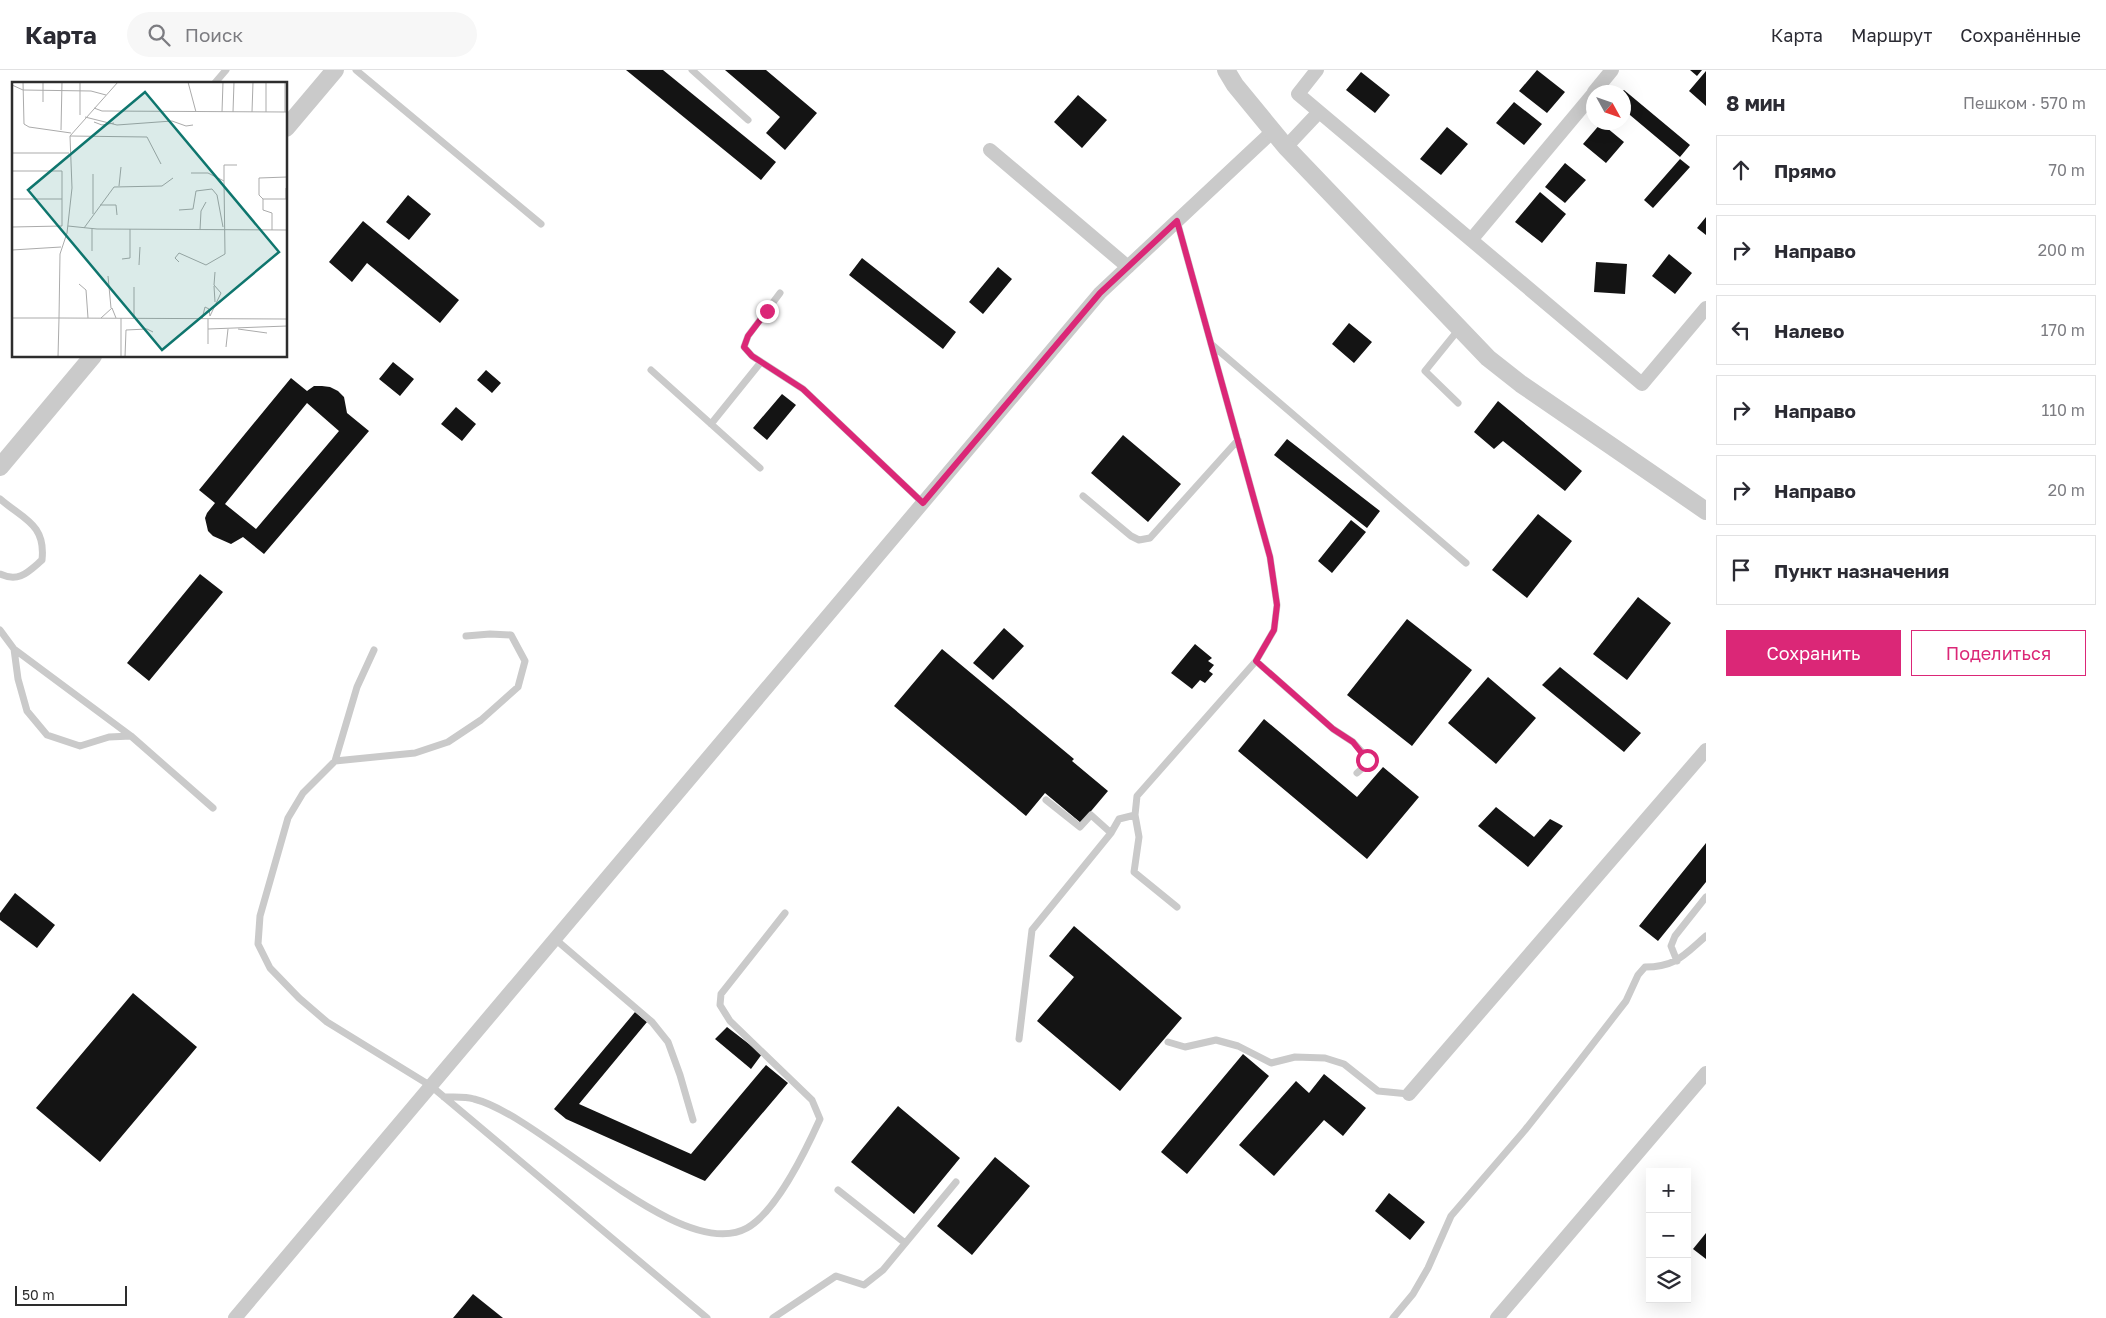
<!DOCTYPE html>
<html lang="ru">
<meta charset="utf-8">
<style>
body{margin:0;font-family:"Golos Text",sans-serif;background:#f7f7f7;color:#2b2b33}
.controls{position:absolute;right:15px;bottom:15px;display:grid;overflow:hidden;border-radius:0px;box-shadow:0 5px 20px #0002}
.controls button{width:45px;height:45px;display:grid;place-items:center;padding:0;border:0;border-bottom:1px solid #e1e1e2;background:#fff;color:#2b2b33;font:25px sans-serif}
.compass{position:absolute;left:1586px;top:15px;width:45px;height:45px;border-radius:50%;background:#fff;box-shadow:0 5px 20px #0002;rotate:130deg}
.scale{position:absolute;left:15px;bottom:12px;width:112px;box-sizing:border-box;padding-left:5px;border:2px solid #2d2d2d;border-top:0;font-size:14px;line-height:18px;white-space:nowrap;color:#2d2d2d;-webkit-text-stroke:4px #fff;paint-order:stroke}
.stop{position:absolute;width:15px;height:15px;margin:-11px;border:4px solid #db2777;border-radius:50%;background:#fff}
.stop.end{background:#db2777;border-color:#fff;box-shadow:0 1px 5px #0008}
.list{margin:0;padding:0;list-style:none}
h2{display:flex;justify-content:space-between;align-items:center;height:65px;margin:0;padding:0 20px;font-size:21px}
h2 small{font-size:16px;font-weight:400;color:#7c7c81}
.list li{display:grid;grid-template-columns:32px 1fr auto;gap:15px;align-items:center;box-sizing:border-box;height:70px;margin:0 10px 10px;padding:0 10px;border:1px solid #e1e1e2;border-radius:0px}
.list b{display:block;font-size:19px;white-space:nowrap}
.list em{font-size:16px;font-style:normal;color:#7c7c81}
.actions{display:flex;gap:10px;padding:15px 20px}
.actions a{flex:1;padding:11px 0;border:1px solid #db2777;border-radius:0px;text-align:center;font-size:18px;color:#db2777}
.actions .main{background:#db2777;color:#fff}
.icon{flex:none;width:28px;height:28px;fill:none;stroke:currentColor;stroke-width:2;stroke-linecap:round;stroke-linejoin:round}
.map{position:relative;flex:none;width:1706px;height:1248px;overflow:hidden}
header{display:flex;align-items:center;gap:30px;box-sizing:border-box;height:70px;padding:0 25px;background:#fff;border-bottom:1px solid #e1e1e2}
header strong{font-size:24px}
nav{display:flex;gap:28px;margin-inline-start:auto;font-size:18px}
.search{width:350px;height:45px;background:#f7f7f7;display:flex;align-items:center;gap:12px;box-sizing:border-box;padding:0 18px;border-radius:28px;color:#7c7c81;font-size:19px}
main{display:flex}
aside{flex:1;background:#fff}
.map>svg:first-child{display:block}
</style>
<header>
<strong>Карта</strong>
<div class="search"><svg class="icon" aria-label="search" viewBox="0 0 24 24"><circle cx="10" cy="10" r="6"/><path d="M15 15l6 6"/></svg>Поиск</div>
<nav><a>Карта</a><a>Маршрут</a><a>Сохранённые</a></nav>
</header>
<main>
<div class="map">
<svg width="1706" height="1248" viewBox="0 0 1706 1248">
<rect width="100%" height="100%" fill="#fff"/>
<path fill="#141414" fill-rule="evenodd" d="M626,0h37l113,92 -15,18z
M725,0h41l51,43 -32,37 -19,-17 14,-16z
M1537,0l28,22 -18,21 -28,-22z
M1690,0h12l-5,6z
M1706,1v35l-17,-15z
M1361,2l29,23 -15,18 -29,-23z
M1624,20l66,55 -10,12 -56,-47v-18h-3z
M1078,25l29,25 -25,28 -28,-26z
M1514,32l28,22 -18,21 -28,-22z
M1601,53l23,19 -18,21 -23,-19z
M1447,57l21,17 -27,31 -21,-16z
M1680,89l10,8 -37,41 -9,-8z
M1565,93l21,17 -21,23 -20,-16z
M1540,122l26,22 -24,29 -27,-21z
M408,125l23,19 -22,26 -23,-18z
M1706,147v18l-9,-7z
M363,151l96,79 -19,23 -73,-60 -15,19 -23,-20z
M1669,184l23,19 -17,21 -23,-18z
M862,188l94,74 -13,17 -94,-74z
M1596,192l31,2 -2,30 -31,-2z
M998,197l14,12 -29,35 -14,-12z
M1349,253l23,19 -18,21 -22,-19z
M393,292l21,17 -14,17 -21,-17z
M486,300l15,13 -9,10 -15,-13z
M291,308l16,13 7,-5h8l8,1 8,4 6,6 3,16 22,18 -105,123 -21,-17 -12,7 -18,-8 -5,-5 -3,-13 2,-5 8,-10 -16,-13zM307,333l32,28 -83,98 -31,-25z
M782,324l14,11 -29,35 -14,-12z
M1498,331l84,70 -17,20 -62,-50 -9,8 -20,-17z
M456,337l20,17 -14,17 -21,-17z
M1123,365l58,49 -33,38 -57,-49z
M1287,369l93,72 -13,17 -93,-73z
M1538,444l34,27 -45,57 -35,-28z
M1351,450l15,12 -34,41 -14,-12z
M200,504l23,18 -74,89 -22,-18z
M1638,527l33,26 -44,57 -34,-26z
M1407,549l65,51 -60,76 -65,-51z
M1004,558l20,18 -31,34 -20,-17z
M1195,574l17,14 -4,3 6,4 -5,6 4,3 -8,9 -5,-3 -8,9 -21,-16z
M942,579l132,110 -2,2 36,30 -27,32 -36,-30 -19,23 -132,-110z
M1560,597l81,66 -17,19 -82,-67z
M1488,607l48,41 -40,46 -48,-41z
M1264,649l93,78 26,-30 36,30 -52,62 -129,-108z
M1496,737l38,30 16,-18 13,7 -35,41 -50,-41z
M1706,773v39l-48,59 -19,-15z
M15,823l40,32 -18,23 -37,-28v-7z
M1074,856l108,92 -62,73 -83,-70 37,-44 -25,-21z
M133,923l64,54 -97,115 -64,-54z
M635,942l12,10 -68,82 112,50 75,-89 22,18 -83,98 -139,-62 -12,-10z
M727,957l35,27 -11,15 -36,-30z
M1243,984l26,22 -82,98 -26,-22z
M1324,1004l42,34 -23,28 -19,-16 -50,56 -35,-31 57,-64 13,12z
M898,1036l62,52 -46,56 -63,-52z
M995,1087l35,29 -58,69 -35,-29z
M1389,1123l36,29 -15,18 -35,-29z
M1706,1163v26l-13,-10z
M473,1224l30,24h-50z"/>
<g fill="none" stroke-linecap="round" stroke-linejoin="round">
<path stroke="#cacaca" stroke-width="7" d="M356,0l185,154
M692,0l56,50
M214,14l12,-14
M780,223l-32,43 -4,11 8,9 51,33 120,114
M1211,274l255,219
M651,300l109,98
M1458,333l-33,-32 34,-42
M711,354l50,-62
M1083,426l48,40 8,4 11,-2 88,-98
M0,429c23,20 46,25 42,61 -14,12 -23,23 -42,14
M0,560l14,19 4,30 9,32 20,24 33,11 29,-9 22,-1 82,72
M466,566l24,-2 21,1 14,26 -7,26 -37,33 -33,22 -33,11 -80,8 -32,32 -15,25 -28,98 -2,28 12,24 29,30 28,24 104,64 276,232
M14,579l117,87
M1256,591l77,68 20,13 11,12 3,6 -1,5 -9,8
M335,691l22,-74 17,-37
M1046,730l34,27 11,-12 20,18
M1135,745l4,22 -5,35 43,35
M555,869l97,83 16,20 12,33 13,45
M1677,891l-6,-15 4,-10 31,-39
M1019,969l13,-109 79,-97 8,-14 16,-4 2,-19 119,-135 18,-31 3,-25 -7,-48 -93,-336
M1168,972l17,5 31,-7 22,6 33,17 24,-6 30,1 19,6 34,27 31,3
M444,1027c10,0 21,-1 30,2 69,17 206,166 273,129 30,-17 59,-78 73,-109l-8,-19 -82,-79 -10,-16 1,-11 64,-81
M838,1120l67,53
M773,1248l63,-42 28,9 19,-15 73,-88
M1393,1248l20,-24 15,-26 23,-52 74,-86 50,-63 51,-66 12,-26 7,-8c31,0 39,-12 61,-31"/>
<path stroke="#cacaca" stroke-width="14" d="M1317,0l-19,24 344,290 64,-76
M1594,22l18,-22
M1286,77l33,-35
M990,80l138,117
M1471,170l123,-147
M1409,1024l297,-344
M235,1248l865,-1025 173,-162
M1497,1248l209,-245"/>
<path stroke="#cacaca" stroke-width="18" d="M1226,0l9,15 51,62 202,211 33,26 185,127
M286,58l49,-58
M0,397l93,-111"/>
</g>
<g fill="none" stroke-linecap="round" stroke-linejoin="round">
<path stroke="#db2777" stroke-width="6" d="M767,241l-19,25 -4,11 8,9 51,33 120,114 177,-210 77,-72 93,336 7,48 -3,25 -18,31 77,68 20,13 14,18"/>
</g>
<g transform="translate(12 12)">
<rect width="275" height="275" fill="#fff"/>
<path fill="none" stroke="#ababab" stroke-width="1" d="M11,0l1,42 5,3 42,6M106,0l-48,54 2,52 -5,45 -7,21 -1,64 228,1M176,0l8,30M0,3l11,5 68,1 15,4M31,20v-20M82,26l8,3 185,1M210,30l1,-30M221,30l1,-30M240,30l1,-30M254,30v-30M273,30v-30M68,33v-33M73,35l32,8 55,-4 14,5 7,-1M82,40l8,3 12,-2M49,48l1,-48M58,54l77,1 14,27M0,71h57M0,89h50v55l-50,1M212,99v-16h13M107,104l2,-19M0,117h50M251,117h23v-11M88,123h16l1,10M167,128l14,-1 3,-18 16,-2 5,6 6,32M81,132v-40M56,144l29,3 190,1M72,146l30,-41 48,-1 11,-8M188,148l1,-19 5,-9M260,148v-17l-9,-3v-11l-4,-4v-17l28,-1M0,168l49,-3M80,169v-22M110,177l8,-1v-29M167,180l-4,-4 4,-5 27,12 19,-11 -1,-73 -16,-8h-17M127,183l1,-18M96,194l3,32M67,202l7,6 2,28M202,204l1,16M122,205v31M198,234l11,-23 -7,-8 1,-13M0,236h47l-1,39M89,236l11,-10 4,10M190,237l3,-12 4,2 1,7M196,247l79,-3M226,247l29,4M196,262v-25M214,265l2,-18M109,275v-39M113,275l1,-27 21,-1 6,3"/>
<path fill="#0f766e" fill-opacity="0.15" stroke="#0f766e" stroke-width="2.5" d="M133,10l134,160 -117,98 -134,-160z"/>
<rect width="275" height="275" fill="none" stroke="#2d2d2d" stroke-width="2.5"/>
</g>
</svg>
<div class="controls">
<button>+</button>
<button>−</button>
<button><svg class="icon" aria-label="layers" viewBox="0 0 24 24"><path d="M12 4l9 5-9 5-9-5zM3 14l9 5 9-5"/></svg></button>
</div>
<svg class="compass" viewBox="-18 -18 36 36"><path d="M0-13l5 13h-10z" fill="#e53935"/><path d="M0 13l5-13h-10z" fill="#7c7c81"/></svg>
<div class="scale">50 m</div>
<div class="stop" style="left:1367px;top:690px"></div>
<div class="stop end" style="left:767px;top:241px"></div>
</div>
<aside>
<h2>8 мин<small>Пешком · 570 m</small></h2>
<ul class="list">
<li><svg class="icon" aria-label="ahead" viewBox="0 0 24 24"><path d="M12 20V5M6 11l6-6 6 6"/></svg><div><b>Прямо</b></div><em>70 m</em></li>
<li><svg class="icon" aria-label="right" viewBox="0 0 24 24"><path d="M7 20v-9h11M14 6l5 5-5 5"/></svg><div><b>Направо</b></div><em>200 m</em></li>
<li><svg class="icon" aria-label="left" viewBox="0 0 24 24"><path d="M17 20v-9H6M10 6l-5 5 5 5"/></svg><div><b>Налево</b></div><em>170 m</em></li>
<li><svg class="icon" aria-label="right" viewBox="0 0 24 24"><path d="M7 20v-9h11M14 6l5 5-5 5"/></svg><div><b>Направо</b></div><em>110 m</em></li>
<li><svg class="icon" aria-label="right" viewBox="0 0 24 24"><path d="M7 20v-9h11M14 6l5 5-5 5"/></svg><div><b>Направо</b></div><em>20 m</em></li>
<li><svg class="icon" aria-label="arrive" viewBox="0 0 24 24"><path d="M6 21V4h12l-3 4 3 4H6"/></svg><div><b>Пункт назначения</b></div></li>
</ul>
<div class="actions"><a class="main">Сохранить</a><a>Поделиться</a></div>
</aside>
</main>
